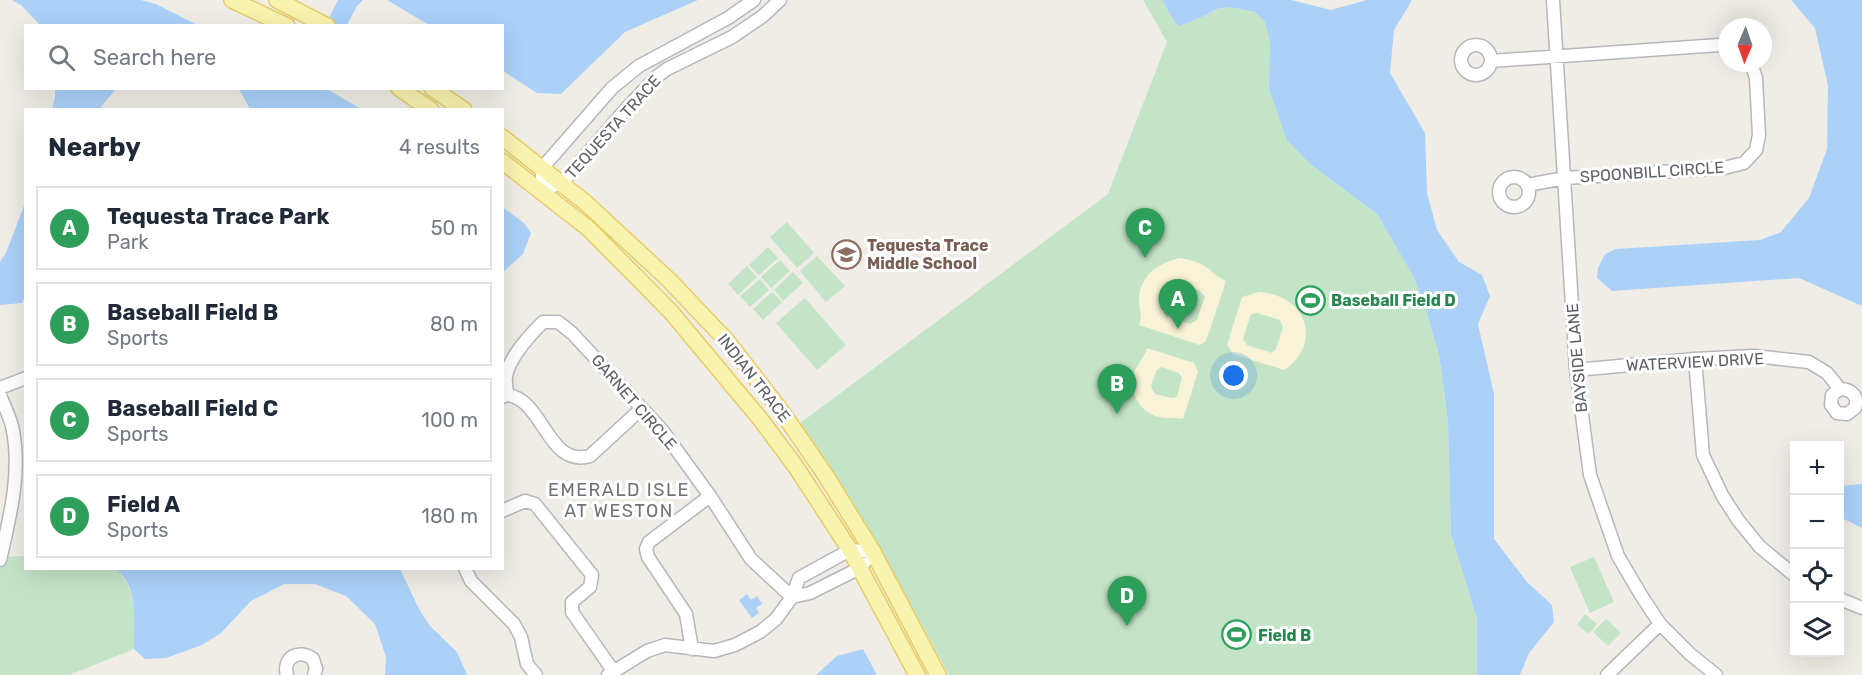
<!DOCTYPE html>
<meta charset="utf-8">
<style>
body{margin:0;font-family:Rubik,sans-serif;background:#f2f2f3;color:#1f2937}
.controls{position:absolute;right:18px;bottom:18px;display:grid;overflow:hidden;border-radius:0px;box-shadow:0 6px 24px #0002}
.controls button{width:54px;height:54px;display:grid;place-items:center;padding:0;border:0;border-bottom:2px solid #e0e1e3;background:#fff;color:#1f2937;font:30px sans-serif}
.compass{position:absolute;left:1718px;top:18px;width:54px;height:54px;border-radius:50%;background:#fff;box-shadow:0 6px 24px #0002;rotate:182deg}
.you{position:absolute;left:1234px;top:376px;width:21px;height:21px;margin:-15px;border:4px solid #fff;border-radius:50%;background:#1a73e8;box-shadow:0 0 0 9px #1a73e833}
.badge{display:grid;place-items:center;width:39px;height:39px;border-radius:50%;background:#de563d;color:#fff;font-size:20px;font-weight:700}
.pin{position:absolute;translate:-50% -50px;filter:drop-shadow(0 2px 3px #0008)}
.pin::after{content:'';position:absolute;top:32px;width:21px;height:18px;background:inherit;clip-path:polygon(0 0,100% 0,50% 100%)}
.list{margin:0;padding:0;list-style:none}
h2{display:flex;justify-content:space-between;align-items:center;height:78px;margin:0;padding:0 24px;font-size:26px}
h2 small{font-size:20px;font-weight:400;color:#747a83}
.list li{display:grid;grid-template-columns:39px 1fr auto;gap:18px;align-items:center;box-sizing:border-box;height:84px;margin:0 12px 12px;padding:0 12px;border:2px solid #e0e1e3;border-radius:0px}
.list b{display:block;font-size:22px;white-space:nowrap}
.list p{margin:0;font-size:20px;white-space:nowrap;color:#747a83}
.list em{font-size:20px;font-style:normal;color:#747a83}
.icon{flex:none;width:33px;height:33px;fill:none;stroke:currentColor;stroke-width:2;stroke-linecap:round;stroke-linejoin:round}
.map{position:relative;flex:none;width:1862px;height:675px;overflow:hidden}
.search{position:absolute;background:#fff;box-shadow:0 6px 24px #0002;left:24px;top:24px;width:480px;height:66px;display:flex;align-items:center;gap:15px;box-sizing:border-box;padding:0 21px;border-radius:0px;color:#747a83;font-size:22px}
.panel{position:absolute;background:#fff;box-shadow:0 6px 24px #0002;left:24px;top:108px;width:480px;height:462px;border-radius:0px}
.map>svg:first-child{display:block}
</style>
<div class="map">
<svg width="1862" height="675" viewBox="0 0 1862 675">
<rect width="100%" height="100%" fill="#efede6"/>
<path fill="#c4e4c7" d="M1143,0h19l13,23 5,3 22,-9 15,-8 13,-2 25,5 10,10 5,20v20l40,102 67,50 36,62 11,27 15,52 9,66 3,113 26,85v56h-528c-47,-86 -92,-172 -150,-251l309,-230 59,-152z
M787,222l27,31 -17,15 -27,-31z
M768,247l10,11 -19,17 -10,-10z
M817,256l28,30 -19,16 -26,-31z
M780,260l10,11 -19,17 -10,-11z
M747,266l10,11 -19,18 -10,-11z
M793,272l10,11 -20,18 -9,-11z
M760,279l9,11 -19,17 -10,-11z
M772,292l10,10 -19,18 -10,-11z
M805,298l41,47 -29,25 -41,-47z
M25,556l1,12 92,2c22,28 15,45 16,79l-65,26h-69v-115l1,-3z
M1594,557l20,45 -24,11 -20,-46z
M1585,614l12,10 -8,10 -12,-9z
M1606,619l15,14 -13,13 -15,-14z"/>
<path fill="#f8f3d7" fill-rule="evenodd" d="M1181,258c9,2 17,3 25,9 7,5 11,10 20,14l-20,60 -6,4 -61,-20c3,-9 1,-14 0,-23 -1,-26 20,-40 42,-44zM1178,283l22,8 5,5 -8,24 -7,4 -25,-8 -2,-8 7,-21z
M1259,292c47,3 65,51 25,78l-51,-16 -6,-9 15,-48zM1257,313l23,7 3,7 -7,22 -4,4 -25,-8 -4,-6 8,-25z
M1147,348l47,15 4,9 -15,47c-8,-2 -16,0 -24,-2 -19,-4 -31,-25 -25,-44 3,-9 10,-15 13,-25zM1161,367l18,6 3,5 -5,19 -6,1 -16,-4 -4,-7 5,-16z"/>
<path fill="#abd1f9" d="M12,0h129l15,4 41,21h-157l-19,-20z
M338,0h25l-6,6 -10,19 -22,1z
M387,0h311l-73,32 -64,62 -24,-1 -34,-22 -1,-45 -73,-1z
M1162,0h129l40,10 36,-10h45l-18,30 -4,43 35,60 2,60 10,37 22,32 23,13 8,21 -12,28 16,70v145l33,43 25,23 2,17 -25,31 -9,22h-43v-56l-26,-85 -3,-113 -9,-66 -15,-52 -11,-27 -36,-62 -67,-50 -23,-24 -18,-51 1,-47 -5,-20 -10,-10 -25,-5 -13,2 -15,8 -22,9 -5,-3z
M1791,0h71v306l-63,-28 -187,13 -15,-13 1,-10 7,-14 11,-5 144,-9 21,-8 28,-34 18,-49 1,-63 -13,-58z
M55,89v-1l61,1 -17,20h-47l3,-11z
M239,89h88l34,20h-111z
M25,203v94l-3,6 -22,2v-43l6,-9z
M502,207l22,16 7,10 -8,21 -20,18z
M1862,484v44l-22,-11v-31z
M116,569h284l20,42 10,15 27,26 10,23h-82l1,-18 -11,-33 -29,-28 -31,-12h-31l-33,17 -30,32 -19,12 -36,13 -21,1 -11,-10c-1,-29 6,-60 -18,-80z
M747,594l4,6 6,-4 5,8 -6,4 3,5 -7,5 -13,-18z
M863,649l14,26h-61l21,-19z"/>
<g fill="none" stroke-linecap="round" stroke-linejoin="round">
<defs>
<path id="minor" d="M754,0l-26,18 -89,48 -27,22 -69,79 -2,23 21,-7 64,-74 29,-31 12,-9 65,-32 31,-21 17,-16
M1553,0l23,370 14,105 28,81 23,39 19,29 30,30 26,21
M1461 60a15 15 0 1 1 30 0a15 15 0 1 1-30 0Z
M1491,61l228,-16 8,2
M1499 192a15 15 0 1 1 30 0a15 15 0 1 1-30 0Z
M1527,185l38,-7 159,-10 20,-5 12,-13 3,-15 -3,-57 -5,-15
M1695,359l8,96 19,40 16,25 22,27 34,28
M1576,370l119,-11 59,-3 55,6 18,11 13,16c12,0 19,8 15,19l-8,6 -10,-1 -6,-8 1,-10 8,-6
M0,388l26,-10
M0,395c4,10 9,20 12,31 10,44 -2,91 -12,134
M507,395c37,4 40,73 83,61l51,-47
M502,397l5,-2c0,-6 -2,-13 -1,-19 4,-20 24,-41 37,-54h15l14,11 90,97 48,66 41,63 41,38 -16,22 -16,13 -25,13 -21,6 -49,-6 -18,6 -39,24
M502,511l23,-10 10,3 57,71 -2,12 -18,15v10l42,60
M850,550l23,2 -13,16 -50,25 -18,4 7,-19z
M465,568l6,13 43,43 7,13 6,27 9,11
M1840,599l22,9
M692,649l-6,-35 -38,-57 -2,-8 3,-7 61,-46
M287,675c-5,-17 12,-27 26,-16l3,10 -2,6
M1607,675l53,-51"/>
<path id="major" d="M232,0l55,26
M277,0l50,26
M399,88l32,22
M432,88l32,22
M502,137l84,66 83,77 58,61 55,71 44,64 47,76 65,123
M502,161l87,68 82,83 90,108 35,47 54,83 67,125"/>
</defs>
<use href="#minor" stroke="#b6b7bc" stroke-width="15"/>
<use href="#major" stroke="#e8cd66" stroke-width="18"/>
<use href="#minor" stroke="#fff" stroke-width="12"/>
<use href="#major" stroke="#f9f3b0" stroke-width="15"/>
</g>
<defs>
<symbol id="school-ring" viewBox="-11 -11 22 22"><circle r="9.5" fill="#fff" stroke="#8d6e63" stroke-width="1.5"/><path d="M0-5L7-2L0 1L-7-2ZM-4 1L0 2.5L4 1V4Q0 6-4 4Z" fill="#8d6e63"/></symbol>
<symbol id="stadium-ring" viewBox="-11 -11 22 22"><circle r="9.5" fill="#fff" stroke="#2e9e5b" stroke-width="1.5"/><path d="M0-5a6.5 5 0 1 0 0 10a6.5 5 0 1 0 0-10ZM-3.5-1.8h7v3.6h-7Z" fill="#2e9e5b"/></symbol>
</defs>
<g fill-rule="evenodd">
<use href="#school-ring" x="830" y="238" width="33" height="33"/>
<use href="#stadium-ring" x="1294" y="284" width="33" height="33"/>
<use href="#stadium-ring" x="1220" y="618" width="33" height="33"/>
</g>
<g text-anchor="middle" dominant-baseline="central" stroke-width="6" stroke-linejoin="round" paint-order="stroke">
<g font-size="16" fill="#5d6065" stroke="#fff">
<text transform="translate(613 127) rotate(-48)">TEQUESTA TRACE</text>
<text transform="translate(1652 172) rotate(-4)">SPOONBILL CIRCLE</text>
<text transform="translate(1577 358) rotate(-95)">BAYSIDE LANE</text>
<text transform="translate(1695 362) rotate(-3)">WATERVIEW DRIVE</text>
<text transform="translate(754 378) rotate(52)">INDIAN TRACE</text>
<text transform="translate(634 402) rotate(49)">GARNET CIRCLE</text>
</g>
<g font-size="16" font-weight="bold" fill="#785e54" stroke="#fff" text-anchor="start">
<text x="867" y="245">Tequesta Trace<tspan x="867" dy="18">Middle School</tspan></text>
</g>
<g font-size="16" font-weight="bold" fill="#27864d" stroke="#fff" text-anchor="start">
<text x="1331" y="300">Baseball Field D</text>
<text x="1258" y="635">Field B</text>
</g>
<g font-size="18" letter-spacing="1.5" fill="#6f7277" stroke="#fff">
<text x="619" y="490">EMERALD ISLE<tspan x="619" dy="21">AT WESTON</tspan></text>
</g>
</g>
</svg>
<div class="controls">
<button>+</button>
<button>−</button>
<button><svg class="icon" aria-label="locate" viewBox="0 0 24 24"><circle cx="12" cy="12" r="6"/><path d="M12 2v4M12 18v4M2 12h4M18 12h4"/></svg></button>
<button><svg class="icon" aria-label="layers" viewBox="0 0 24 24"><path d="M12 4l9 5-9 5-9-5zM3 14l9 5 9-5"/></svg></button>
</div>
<svg class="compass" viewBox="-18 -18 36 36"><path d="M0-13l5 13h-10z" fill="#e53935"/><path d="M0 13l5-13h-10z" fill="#747a83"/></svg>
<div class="you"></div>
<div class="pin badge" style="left:1178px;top:329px;background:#2e9e5b">A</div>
<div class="pin badge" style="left:1117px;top:414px;background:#2e9e5b">B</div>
<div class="pin badge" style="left:1145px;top:258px;background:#2e9e5b">C</div>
<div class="pin badge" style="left:1127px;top:626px;background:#2e9e5b">D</div>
<div class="search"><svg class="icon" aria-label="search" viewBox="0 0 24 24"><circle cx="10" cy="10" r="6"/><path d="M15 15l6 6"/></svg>Search here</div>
<section class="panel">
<h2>Nearby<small>4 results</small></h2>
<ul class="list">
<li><span class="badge" style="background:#2e9e5b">A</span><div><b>Tequesta Trace Park</b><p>Park</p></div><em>50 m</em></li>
<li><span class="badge" style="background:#2e9e5b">B</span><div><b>Baseball Field B</b><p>Sports</p></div><em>80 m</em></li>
<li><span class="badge" style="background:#2e9e5b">C</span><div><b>Baseball Field C</b><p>Sports</p></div><em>100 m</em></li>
<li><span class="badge" style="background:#2e9e5b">D</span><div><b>Field A</b><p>Sports</p></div><em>180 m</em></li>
</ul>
</section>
</div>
